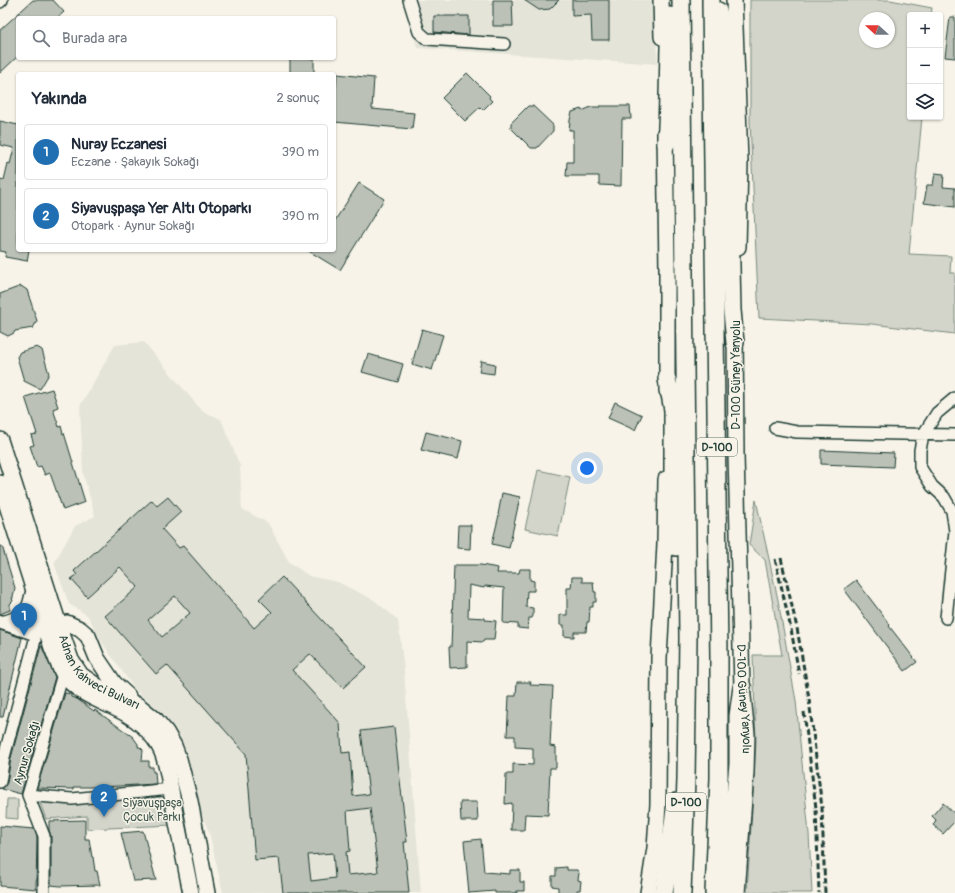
<!DOCTYPE html>
<html lang="tr">
<meta charset="utf-8">
<style>
body{margin:0;font-family:Pangolin,sans-serif;background:#f6f6f7;color:#1f2937}
.controls{position:absolute;right:12px;top:12px;display:grid;overflow:hidden;border-radius:4px;box-shadow:0 1px 3px #0004}
.controls button{width:36px;height:36px;display:grid;place-items:center;padding:0;border:0;border-bottom:1px solid #e0e1e3;background:#fff;color:#1f2937;font:20px sans-serif}
.compass{position:absolute;left:859px;top:12px;width:36px;height:36px;border-radius:50%;background:#fff;box-shadow:0 1px 3px #0004;rotate:291deg}
.you{position:absolute;left:587px;top:468px;width:14px;height:14px;margin:-10px;border:3px solid #fff;border-radius:50%;background:#1a73e8;box-shadow:0 0 0 6px #1a73e833}
.badge{display:grid;place-items:center;width:26px;height:26px;border-radius:50%;background:#1f6fb2;color:#fff;font-size:13px;font-weight:700}
.pin{position:absolute;translate:-50% -33px;filter:drop-shadow(0 1px 2px #0008)}
.pin::after{content:'';position:absolute;top:21px;width:14px;height:12px;background:inherit;clip-path:polygon(0 0,100% 0,50% 100%)}
.list{margin:0;padding:0;list-style:none}
h2{display:flex;justify-content:space-between;align-items:center;height:52px;margin:0;padding:0 16px;font-size:17px}
h2 small{font-size:13px;font-weight:400;color:#747a83}
.list li{display:grid;grid-template-columns:26px 1fr auto;gap:12px;align-items:center;box-sizing:border-box;height:56px;margin:0 8px 8px;padding:0 8px;border:1px solid #e0e1e3;border-radius:4px}
.list b{display:block;font-size:15px;white-space:nowrap}
.list p{margin:0;font-size:13px;white-space:nowrap;color:#747a83}
.list em{font-size:13px;font-style:normal;color:#747a83}
.icon{flex:none;width:22px;height:22px;fill:none;stroke:currentColor;stroke-width:2;stroke-linecap:round;stroke-linejoin:round}
.map{position:relative;flex:none;width:955px;height:893px;overflow:hidden}
.search{position:absolute;background:#fff;box-shadow:0 1px 3px #0004;left:16px;top:16px;width:320px;height:44px;display:flex;align-items:center;gap:10px;box-sizing:border-box;padding:0 14px;border-radius:4px;color:#747a83;font-size:15px}
.panel{position:absolute;background:#fff;box-shadow:0 1px 3px #0004;left:16px;top:72px;width:320px;height:180px;border-radius:4px}
.map>svg:first-child{display:block}
</style>
<div class="map">
<svg width="955" height="893" viewBox="0 0 955 893">
<rect width="100%" height="100%" fill="#f7f3e8"/>
<filter id="ink" filterUnits="userSpaceOnUse"><feTurbulence type="fractalNoise" baseFrequency=".025" numOctaves="2"/><feDisplacementMap in="SourceGraphic" scale="8" xChannelSelector="R" yChannelSelector="G"/><feConvolveMatrix kernelMatrix="1 2 1 2 8 2 1 2 1" color-interpolation-filters="sRGB"/></filter>
<g filter="url(#ink)">
<path fill="#e5e4d9" d="M405,0h251l1,64 -240,-16z
M144,342l58,69 19,8 19,47 2,43 26,14 21,39 20,14 29,6 36,18 24,20 6,49 17,224h-198l-14,-61 -11,-27 -13,-57 -18,-30 -31,-27 -33,-47 -15,-28 -19,-12 -15,-41 21,-37 20,-10 -12,-43 -3,-67 35,-61z"/>
<path fill="#d3d5ca" stroke="#79897f" fill-rule="evenodd" d="M750,0h140l42,8 -1,7h-21v102h12l-13,137 42,2 -1,17h5v61l-83,-10 -113,-6 -9,-197zM865,18h24v24h-24z
M538,470l32,7 -12,59 -33,-7z
M756,500l22,100 18,101 13,133 3,59h-65l9,-151 -3,-87h29l-17,-95 -16,-15z
M169,793l3,32 -85,4v-13l-41,3 -7,-19 28,4z
M7,799h11v20l-12,-1z"/>
<path fill="#bbc1b6" stroke="#1f3d34" fill-rule="evenodd" d="M33,0h20l11,12 -7,6h-39v38l-18,17v-43z
M493,0h19l1,26h-20z
M524,0h35l-9,9 -11,1z
M572,0h37v40h-17l-1,-25 -19,1z
M434,16h35v19l-35,-3z
M950,17h5v41l-10,-1z
M290,58h24v16h-24z
M467,73l23,23 -1,2 3,3 -9,9 -3,-3 -15,14 -23,-23z
M337,74l37,4 -2,31 42,4 -2,16 -78,-7v-16z
M528,106h5l20,19v6l-16,17h-6l-20,-20v-5z
M600,106h30l1,13h-9l-1,67 -22,-1v-9h-33l1,-14h6v-32h-4l1,-10 2,-8 9,-3 1,2 9,-4h9z
M0,121l18,4v125h11l-2,11 -22,-4 1,-5 -6,-1v-72l4,1 4,-17 2,1 4,-16 -14,-3z
M935,173l9,1 -1,13 12,1v19l-31,-4 3,-18h6z
M359,183l25,16 -44,71 -33,-20h27v-28z
M21,286l6,4 10,31 -4,7 -18,3 -1,2 -6,3 -8,-4v-38z
M422,329l21,6 -11,35 -20,-6z
M37,347l5,3 7,24 -9,15 -16,-8 -7,-24 3,-5z
M368,354l35,10 -5,18 -36,-10z
M481,361l14,3 -1,10 -15,-2z
M52,389l6,18 -5,2 6,18 2,-1 2,8 1,-1 21,69 -22,8 -13,-37 -5,2 -4,-9 -4,1 -7,-21 4,-1 -3,-10 6,-1 -12,-37z
M615,402l27,13 -7,15 -27,-12z
M426,432l36,9 -4,18 -37,-9z
M821,450l73,3 -1,14 -72,-3z
M502,493l18,4 -11,51 -17,-4 7,-29h-1z
M168,497l13,15 -19,17 17,19 4,-2 71,82 18,-16 -13,-13 23,-22 84,90 -23,21 -33,-34 -18,16 48,53 2,30 8,-1 3,44 16,-2 -8,-63 33,-4 13,115h-3l5,51h-126l-4,-35 -24,2 -9,-106 -79,-89 -11,9 -51,-58 33,-29 -18,-20 -33,30 -16,-18 6,-4 -3,-4 78,-71 5,6zM175,596l15,17 -28,24 -14,-17zM370,808l8,64 -30,3 -2,-23 4,-1 -3,-40zM333,853l2,25 -24,3 -3,-26z
M458,525h13l-1,24 -13,-1z
M0,546h2l13,42 -2,8v2h-1l1,3 -3,3v6l-10,4z
M454,565h27l17,3 -1,5h22l1,-4h10v11l4,1v10h-7l-1,16 7,1v8l-1,2h-3l-1,11 -10,-1v-4l-15,-1 1,-35 -19,-2 -1,2 -15,-3 -1,32 17,1v2l11,1 -2,19h-10l-1,2 -16,-1v26l-17,1 -1,-21h2z
M572,577h10v5h11l1,10h2v10h-3v5h-3l-1,15h-2l-1,10h-12v5h-2l-8,-1v-11h-4v-10h7v-27h4z
M856,580l34,45 -1,1 28,36 -12,9 -61,-82z
M0,630l22,8 -19,79h-3z
M41,646l1,1 13,30 -34,117 -19,-5 5,-6 4,-25z
M517,682h14l-1,3 23,1 -3,60 6,1v21h-6l-2,47 -23,-1 -1,16h-13l1,-27 -7,1 1,-30h7v-10l20,1v-17l-18,-1v-11h-8l2,-40h7z
M65,693l6,1v3l6,2 17,12 1,-1 38,27 5,7v3h2l3,3 -1,11h7v6h4v5h2l1,12 -56,3h-26v2l-37,-1z
M460,802h17l1,19h-17z
M943,803l12,11v7l-12,13 -10,-9 3,-5 -4,-4z
M85,820v19h4l3,18h1l2,14h2l3,14 -40,1 -9,-1v-49l-2,-6v-9z
M0,826l34,3 3,8 -1,52 -36,-3z
M143,831l13,49 -23,1 -12,-48z
M481,839l3,33 26,2v-4h10v12h4v9h-7v2h-22v-2l-26,2 -5,-52z
M567,867v3h10l2,3 -1,7 3,1 -1,9h-3v3h-19v-6l-6,-1v-10h4v-8z"/>
<g fill="none" stroke-linecap="round" stroke-linejoin="round">
<defs>
<path id="minor" d="M409,0l10,32 8,7 77,5
M0,2l2,-2
M775,428l22,4 158,3
M946,618l9,-87 -3,-20 -8,-14 -12,-11 -12,-19v-17l3,-15 14,-22 18,-15
M0,621c8,1 22,-6 27,-14 2,-3 3,-9 4,-13
M0,623l36,12
M63,674l-35,121 44,4 99,-10
M0,782l4,-25 31,-117 -1,-36
M28,795l16,41v57"/>
<g id="major">
<path d="M661,0l1,37"/>
<path d="M734,0l6,161 -2,86"/>
<path d="M665,133l2,136v122"/>
<path id="s1" d="M735,331l1,124 6,232 5,47 -1,38 -9,121"/>
<path id="s2" d="M0,440l59,185 12,35 10,15 16,11 42,20 17,14 10,12 8,14 5,13 11,42 17,92"/>
<path d="M0,483l52,165c4,9 7,20 12,27 19,26 56,29 79,51 7,7 14,15 18,24 6,12 10,40 12,53 6,30 12,60 18,90"/>
<path d="M51,632l8,-7 8,-2 13,6 8,7 9,22 17,25 14,13"/>
<path d="M648,893l7,-45 3,-44 1,-146 6,-114 1,-65"/>
</g>
<path id="highway" d="M681,0l7,638 -2,141 -4,114
M711,0l8,656v122l-5,115
M718,11l6,22 2,16 6,261 3,33
M666,144c3,-42 2,-85 4,-128
M667,379l6,31v69l3,68
M725,889l9,-81 4,-44v-48l4,-29
M664,893l12,-91"/>
</defs>
<use href="#minor" stroke="#1f3d34" stroke-width="14"/>
<use href="#major" stroke="#1f3d34" stroke-width="18"/>
<use href="#highway" stroke="#1f3d34" stroke-width="20"/>
<use href="#minor" stroke="#f7f3e8" stroke-width="11"/>
<use href="#major" stroke="#f7f3e8" stroke-width="15"/>
<use href="#highway" stroke="#f7f3e8" stroke-width="17"/>
<path stroke="#1f3d34" stroke-width="3" stroke-dasharray="6 3" stroke-linecap="butt" d="M781,558l16,70 12,71 13,109 3,85
M775,559l16,70 8,45
M804,712l12,96 3,85"/>
</g>
</g>
<g text-anchor="middle" dominant-baseline="central" stroke-width="3" stroke-linejoin="round" paint-order="stroke">
<g fill="#f7f3e8" stroke="#60746a" stroke-width="1">
<rect x="697" y="438" width="40" height="18" rx="3"/>
<rect x="666" y="793" width="40" height="18" rx="3"/>
</g>
<g font-size="11" font-weight="bold" fill="#1f3d34">
<text x="717" y="447">D-100</text>
<text x="686" y="802">D-100</text>
</g>
<g font-size="12" fill="#1f3d34" stroke="#f7f3e8">
<text transform="translate(736 375) rotate(-90)">D-100 Güney Yanyolu</text>
<text stroke="none"><textPath href="#s2" startOffset="260">Adnan Kahveci Bulvarı</textPath></text>
<text stroke="none"><textPath href="#s1" startOffset="368">D-100 Güney Yanyolu</textPath></text>
<text transform="translate(27 753) rotate(-74)">Aynur Sokağı</text>
</g>
<g font-size="12" fill="#435b52" stroke="#f7f3e8">
<text x="152" y="803">Siyavuşpaşa<tspan x="152" dy="14">Çocuk Parkı</tspan></text>
</g>
</g>
</svg>
<div class="controls">
<button>+</button>
<button>−</button>
<button><svg class="icon" aria-label="layers" viewBox="0 0 24 24"><path d="M12 4l9 5-9 5-9-5zM3 14l9 5 9-5"/></svg></button>
</div>
<svg class="compass" viewBox="-18 -18 36 36"><path d="M0-13l5 13h-10z" fill="#e53935"/><path d="M0 13l5-13h-10z" fill="#747a83"/></svg>
<div class="you"></div>
<div class="pin badge" style="left:24px;top:636px">1</div>
<div class="pin badge" style="left:104px;top:817px">2</div>
<div class="search"><svg class="icon" aria-label="search" viewBox="0 0 24 24"><circle cx="10" cy="10" r="6"/><path d="M15 15l6 6"/></svg>Burada ara</div>
<section class="panel">
<h2>Yakında<small>2 sonuç</small></h2>
<ul class="list">
<li><span class="badge">1</span><div><b>Nuray Eczanesi</b><p>Eczane · Şakayık Sokağı</p></div><em>390 m</em></li>
<li><span class="badge">2</span><div><b>Siyavuşpaşa Yer Altı Otoparkı</b><p>Otopark · Aynur Sokağı</p></div><em>390 m</em></li>
</ul>
</section>
</div>
